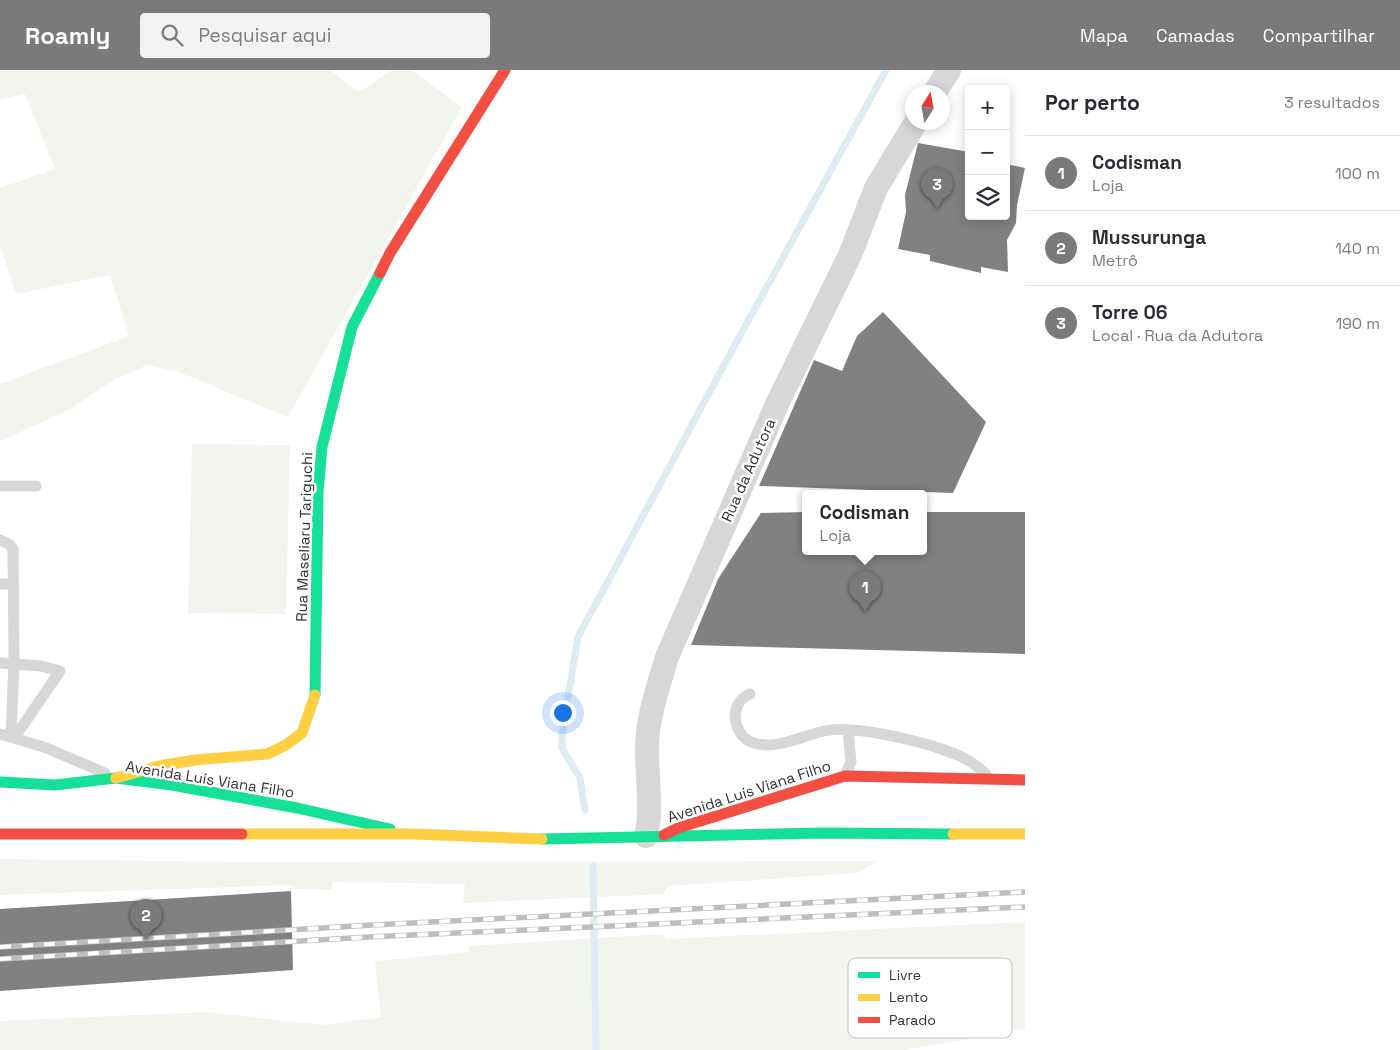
<!DOCTYPE html>
<html lang="pt">
<meta charset="utf-8">
<style>
body{margin:0;font-family:"Space Grotesk",sans-serif;background:#f2f2f3;color:#2b2b33}
.controls{position:absolute;right:15px;top:15px;display:grid;overflow:hidden;border-radius:5px;box-shadow:0 2px 12px #0003}
.controls button{width:45px;height:45px;display:grid;place-items:center;padding:0;border:0;border-bottom:1px solid #e1e1e2;background:#fff;color:#2b2b33;font:25px sans-serif}
.compass{position:absolute;left:905px;top:15px;width:45px;height:45px;border-radius:50%;background:#fff;box-shadow:0 2px 12px #0003;rotate:11deg}
.you{position:absolute;left:562px;top:642px;width:18px;height:18px;margin:-12px;border:4px solid #fff;border-radius:50%;background:#1a73e8;box-shadow:0 0 0 8px #1a73e833}
.badge{display:grid;place-items:center;width:32px;height:32px;border-radius:50%;background:#7a7a7a;color:#fff;font-size:16px;font-weight:700}
.pin{position:absolute;translate:-50% -41px;filter:drop-shadow(0 1px 2px #0008)}
.pin::after{content:'';position:absolute;top:26px;width:18px;height:15px;background:inherit;clip-path:polygon(0 0,100% 0,50% 100%)}
.popup{position:absolute;left:802px;top:420px;width:125px;height:65px;box-sizing:border-box;display:grid;place-content:center;border-radius:5px;background:#fff;filter:drop-shadow(0 1px 4px #0005);font-size:16px;white-space:nowrap;color:#7c7c81}
.popup b{font-size:19px;color:#2b2b33}
.popup::after{content:'';position:absolute;left:50%;top:100%;margin-left:-10px;border:10px solid transparent;border-top-color:#fff}
.list{margin:0;padding:0;list-style:none}
h2{display:flex;justify-content:space-between;align-items:center;height:65px;margin:0;padding:0 20px;font-size:21px}
h2 small{font-size:16px;font-weight:400;color:#7c7c81}
.list li{display:grid;grid-template-columns:32px 1fr auto;gap:15px;align-items:center;box-sizing:border-box;height:75px;padding:0 20px;border-top:1px solid #e1e1e2}
.list b{display:block;font-size:19px;white-space:nowrap}
.list p{margin:0;font-size:16px;white-space:nowrap;color:#7c7c81}
.list em{font-size:16px;font-style:normal;color:#7c7c81}
.icon{flex:none;width:28px;height:28px;fill:none;stroke:currentColor;stroke-width:2;stroke-linecap:round;stroke-linejoin:round}
.map{position:relative;flex:none;width:1025px;height:980px;overflow:hidden}
header{display:flex;align-items:center;gap:30px;box-sizing:border-box;height:70px;padding:0 25px;background:#7a7a7a;color:#fff}
header strong{font-size:24px}
nav{display:flex;gap:28px;margin-inline-start:auto;font-size:18px}
.search{width:350px;height:45px;background:#f2f2f3;display:flex;align-items:center;gap:12px;box-sizing:border-box;padding:0 18px;border-radius:5px;color:#7c7c81;font-size:19px}
main{display:flex}
aside{flex:1;background:#fff}
.map>svg:first-child{display:block}
</style>
<header>
<strong>Roamly</strong>
<div class="search"><svg class="icon" aria-label="search" viewBox="0 0 24 24"><circle cx="10" cy="10" r="6"/><path d="M15 15l6 6"/></svg>Pesquisar aqui</div>
<nav><a>Mapa</a><a>Camadas</a><a>Compartilhar</a></nav>
</header>
<main>
<div class="map">
<svg width="1025" height="980" viewBox="0 0 1025 980">
<rect width="100%" height="100%" fill="#fff"/>
<path fill="#f1f5ed" d="M0,0h330l29,22 33,-22h19l51,37 -174,310 -112,-46 -29,-6 -35,16 -45,30 -67,30v-57l129,-48 -19,-61 -94,19 -16,-49v-57l55,-19 -30,-75 -25,6z
M192,374l98,1 -4,169 -98,-1z
M0,789l242,3 635,-1 -19,12 -190,13 -4,8 -201,9 2,-19 -132,-2 -2,8 -38,-1 -1,-4 -292,10z
M1025,852v107l-120,21h-905v-29l206,-9 116,13 59,-8 -6,-56 94,-9 -1,-6 197,-12v5z"/>
<g fill="none" stroke-linecap="round" stroke-linejoin="round">
<path stroke="#ddebf3" stroke-width="7" d="M585,740l-5,-32 -18,-30v-15l16,-96 152,-283 156,-284
M593,796l3,184"/>
</g>
<path fill="#818181" d="M918,73l51,9v64h37v-52l19,4 -8,37 -1,18 -9,17 1,32 -27,-5v6l-51,-12v-6l-32,-6 8,-37 -1,-17z
M883,242l103,110 -33,71 -194,-7 55,-126 28,11 15,-35z
M806,442v39h118v-39h101v142l-334,-9 27,-66 43,-66z
M291,821l2,79 -293,21v-82z"/>
<g fill="none" stroke-linecap="round" stroke-linejoin="round">
<path stroke="#d7d7d7" stroke-width="11" d="M0,416h36
M0,470l9,4 4,5 1,114 -3,72
M0,514h13
M0,593l41,3 19,5 -45,66
M750,624c-23,9 -17,43 4,49 24,7 47,-7 70,-12 32,-7 120,14 147,31 6,4 10,8 15,12
M0,664l44,13 61,26
M845,706l6,-14 -3,-32"/>
<path stroke="#d7d7d7" stroke-width="24" d="M935,22l14,-22
M646,766c7,-28 0,-63 1,-92 1,-29 12,-59 20,-87l111,-255 72,-147 26,-67 40,-66"/>
<path stroke="#16e098" stroke-width="11" d="M315,625l3,-203 4,-45 30,-120 28,-54
M0,712l55,3 61,-7 56,7 125,23 93,21
M542,769l281,-6 130,1"/>
<path stroke="#ffcf43" stroke-width="11" d="M116,708l43,-12 36,-6 72,-6 19,-9 16,-12 13,-38
M242,764h171l129,5
M953,764h72"/>
<path stroke="#f24e42" stroke-width="11" d="M380,203l10,-20 115,-183
M0,764h242
M664,765l14,-7 167,-52 180,4"/>
<defs>
<path id="rail" d="M0,877l373,-22 652,-33
M0,889l369,-22 656,-30"/>
</defs>
<use href="#rail" stroke="#bebebe" stroke-width="5.5"/>
<use href="#rail" stroke="#fff" stroke-width="4" stroke-dasharray="11" stroke-linecap="butt"/>
</g>
<g text-anchor="middle" dominant-baseline="central" stroke-width="5" stroke-linejoin="round" paint-order="stroke">
<g font-size="15" fill="#333" stroke="#fff">
<text transform="translate(748 400) rotate(-66)">Rua da Adutora</text>
<text transform="translate(304 467) rotate(-88)">Rua Maseliaru Tariguchi</text>
<text transform="translate(210 709) rotate(9)">Avenida Luís Viana Filho</text>
<text transform="translate(749 721) rotate(-18)">Avenida Luís Viana Filho</text>
</g>
</g>
<rect x="848" y="888" width="164" height="80" rx="8" fill="#fff" stroke="#c2c2c2" stroke-width="1"/>
<rect x="858" y="902" width="22" height="6" fill="#16e098"/>
<rect x="858" y="924" width="22" height="7" fill="#ffcf43"/>
<rect x="858" y="947" width="22" height="6" fill="#f24e42"/>
<g font-size="14" fill="#333">
<text x="889" y="910">Livre</text>
<text x="889" y="932">Lento</text>
<text x="889" y="955">Parado</text>
</g>
</svg>
<div class="controls">
<button>+</button>
<button>−</button>
<button><svg class="icon" aria-label="layers" viewBox="0 0 24 24"><path d="M12 4l9 5-9 5-9-5zM3 14l9 5 9-5"/></svg></button>
</div>
<svg class="compass" viewBox="-18 -18 36 36"><path d="M0-13l5 13h-10z" fill="#e53935"/><path d="M0 13l5-13h-10z" fill="#7c7c81"/></svg>
<div class="you"></div>
<div class="pin badge" style="left:865px;top:542px">1</div>
<div class="popup"><b>Codisman</b>Loja</div>
<div class="pin badge" style="left:146px;top:870px">2</div>
<div class="pin badge" style="left:937px;top:139px">3</div>
</div>
<aside>
<h2>Por perto<small>3 resultados</small></h2>
<ul class="list">
<li><span class="badge">1</span><div><b>Codisman</b><p>Loja</p></div><em>100 m</em></li>
<li><span class="badge">2</span><div><b>Mussurunga</b><p>Metrô</p></div><em>140 m</em></li>
<li><span class="badge">3</span><div><b>Torre 06</b><p>Local · Rua da Adutora</p></div><em>190 m</em></li>
</ul>
</aside>
</main>
